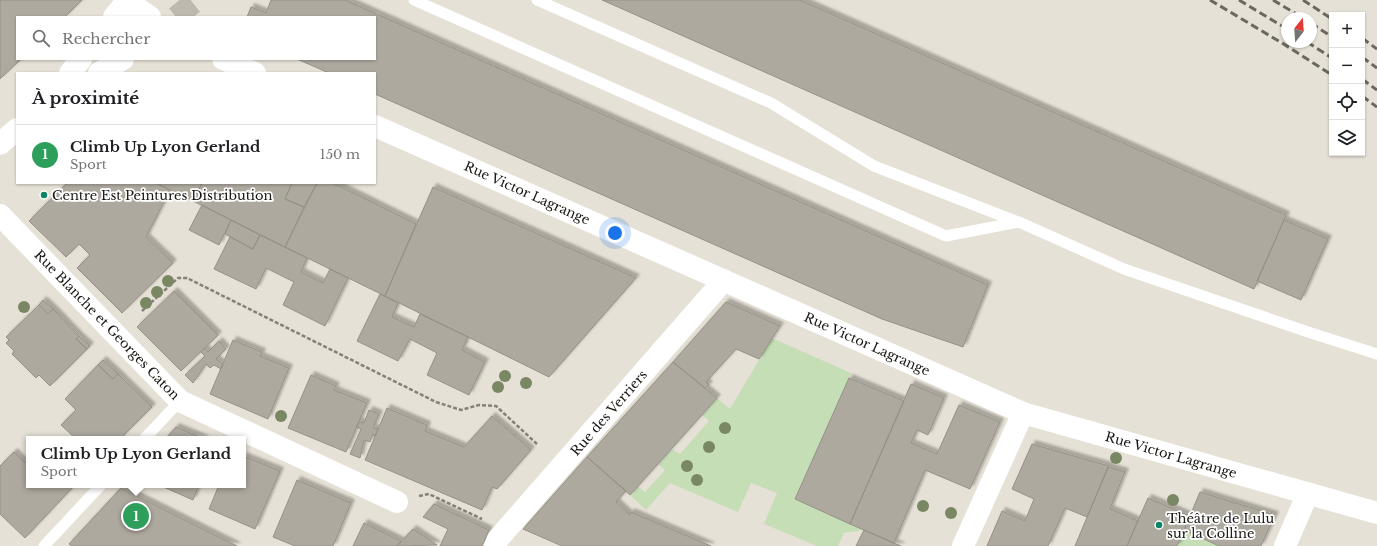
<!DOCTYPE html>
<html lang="fr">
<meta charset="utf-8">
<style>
body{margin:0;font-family:"Libre Baskerville",serif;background:#f2f2f2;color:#202124}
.controls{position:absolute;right:12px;top:12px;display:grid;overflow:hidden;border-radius:0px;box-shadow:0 1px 3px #0004}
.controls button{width:36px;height:36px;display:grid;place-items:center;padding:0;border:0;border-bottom:1px solid #e0e0e0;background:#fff;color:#202124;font:20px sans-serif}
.compass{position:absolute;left:1281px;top:12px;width:36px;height:36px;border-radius:50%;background:#fff;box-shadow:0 1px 3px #0004;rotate:17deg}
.you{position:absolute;left:615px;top:233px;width:14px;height:14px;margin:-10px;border:3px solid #fff;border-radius:50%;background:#1a73e8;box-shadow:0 0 0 6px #1a73e833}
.badge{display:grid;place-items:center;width:26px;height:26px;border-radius:50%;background:#ea580c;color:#fff;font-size:13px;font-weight:700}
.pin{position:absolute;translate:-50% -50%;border:2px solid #fff;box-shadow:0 1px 4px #0006}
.popup{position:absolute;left:26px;top:436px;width:220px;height:52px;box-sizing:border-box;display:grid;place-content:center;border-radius:0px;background:#fff;filter:drop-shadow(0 1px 3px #0005);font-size:13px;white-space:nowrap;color:#757577}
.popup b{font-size:15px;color:#202124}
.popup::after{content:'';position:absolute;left:50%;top:100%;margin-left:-8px;border:8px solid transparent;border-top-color:#fff}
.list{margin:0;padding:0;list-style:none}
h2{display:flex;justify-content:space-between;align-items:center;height:52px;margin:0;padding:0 16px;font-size:17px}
h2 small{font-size:13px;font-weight:400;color:#757577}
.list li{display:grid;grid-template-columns:26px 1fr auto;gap:12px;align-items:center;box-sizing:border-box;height:60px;padding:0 16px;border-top:1px solid #e0e0e0}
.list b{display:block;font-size:15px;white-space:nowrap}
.list p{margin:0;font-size:13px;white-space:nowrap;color:#757577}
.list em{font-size:13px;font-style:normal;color:#757577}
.icon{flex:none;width:22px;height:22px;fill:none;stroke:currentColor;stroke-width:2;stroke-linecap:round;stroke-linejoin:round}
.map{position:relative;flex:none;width:1377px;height:546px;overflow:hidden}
.search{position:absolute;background:#fff;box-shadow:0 1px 3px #0004;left:16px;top:16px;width:360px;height:44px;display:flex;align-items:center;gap:10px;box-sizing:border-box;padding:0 14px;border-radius:0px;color:#757577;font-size:15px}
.panel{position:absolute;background:#fff;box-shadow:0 1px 3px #0004;left:16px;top:72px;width:360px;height:112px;border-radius:0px}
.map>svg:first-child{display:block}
</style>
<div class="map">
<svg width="1377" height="546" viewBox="0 0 1377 546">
<defs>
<filter id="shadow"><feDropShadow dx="3.5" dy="-3.5" stdDeviation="1" flood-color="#0004"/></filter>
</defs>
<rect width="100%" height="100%" fill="#e6e1d6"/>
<path fill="#c5deb6" d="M772,338l79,35 -56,126 69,31 -20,3 -6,13h-21l-53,-22 13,-31 -26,-10 -13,29 -68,-29 -24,27 -16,-15 8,-9 7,6 20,-22 -7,-6 14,-15 8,5 29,-33 -7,-6 15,-17 13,11z
M1184,530l35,16h-42z"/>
<path fill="#aea99f" stroke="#969187" filter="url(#shadow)" d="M0,0h82l-17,17h-48v42h4l-21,20z
M271,0h74l643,285 -25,62 -81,-28 -507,-225v-21h-46l-32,-14h78v-42h-128l4,-10 15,6z
M602,0h198l486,215 -32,74z
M67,183h89l14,7 -24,47 27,26 -51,50 -45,-45 13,-13 -11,-11 -13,13 -37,-36z
M156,183h46l-9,18z
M202,183h90l-7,16 19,8 -19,40 -92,-46z
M292,183h25l-13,24 -19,-8z
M317,183h16l83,41 -31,72 -100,-49z
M433,187l181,81 22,10 -87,99 -164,-81z
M202,205l29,15 -12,25 -30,-15z
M231,220l29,15 -7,14 -28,-15z
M1284,220l44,19 -27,61 -44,-19z
M260,235l47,23 -6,14 22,11 7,-14 18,9 -23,48 -42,-21 11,-23 -28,-14 -10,21 -42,-20 16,-32 23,12z
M174,291l44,44 -37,36 -44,-44z
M380,294l18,9 -6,14 22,10 6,-13 48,23 -6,13 23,12 -16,33 -42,-20 10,-22 -27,-14 -12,22 -41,-20z
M43,300l10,9 -5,5 -9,-9z
M726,302l54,24 -21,33 -23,-10 -30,33 3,3 -4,3 -32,-26z
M39,305l9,9 5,-5 26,27 -3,3 11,10 -37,37 -11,-11 -3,3 -24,-24 2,-3 -8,-8 3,-3 -3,-3z
M79,336l11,10 -3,3 -11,-10z
M233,340l29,12 -2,4 29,12 -21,51 -58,-25z
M219,341l7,8 -10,10 7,5 -2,5 -7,-4 -4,3 -4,-4 -13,19 -8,-8 20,-19 -4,-4 4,-4 3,4z
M103,360l15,14 -5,5 -15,-14z
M673,362l44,36 -87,97 -43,-38z
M98,365l15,14 5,-5 34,33 -32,32h-44l-15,-14 15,-15 -11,-11z
M311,375l25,11 -2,4 33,13 -21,49 -58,-24z
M849,378l55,23 -54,123 -55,-25z
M911,384l33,14 -16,37 -11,-5 -6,13 26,11 22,-49 41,17 -30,67 -45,-19 -31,73 -44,-19z
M387,408l40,17 -2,6 39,16 28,-31 39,34 -34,39 -5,-2 -10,23 -117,-50z
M369,410l10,4 -6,14 5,1 -3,7 -2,-2 -3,8 -6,-2 -4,18 -10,-4 11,-25 -5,-2 3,-5 5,1z
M176,427l29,12h-40z
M1032,444l77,22 -22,51 -22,-9 -17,38h-61l15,-35 23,10 9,-22 -22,-10z
M14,452l11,11 4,-4v26h46l-50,53 -25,-24v-48z
M243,456l37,15 -25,58 -46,-20 10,-24h24z
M587,457l39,34 -10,11 14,13 1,-3 80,34h-149l-39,-17z
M1108,467l17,5 -15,37 28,12 -11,25h-52z
M297,480l54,23 -18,43h-38l-22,-9z
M159,485h40l-6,15z
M121,488l116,58h-165l-3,-2z
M1200,492l75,23 -14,31h-42l-35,-16z
M1148,498l42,18 -13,30h-50z
M434,504l55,26 -7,16h-42l8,-17 -25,-12z
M364,523l37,18 -4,5h-44z
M413,529l24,16 -40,1z
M864,530l30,13 7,3h-45z"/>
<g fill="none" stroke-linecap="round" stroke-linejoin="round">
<path stroke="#bdb9af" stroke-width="22" stroke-dasharray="22 11" stroke-linecap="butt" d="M176,17l21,-17"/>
<path stroke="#85817a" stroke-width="2.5" stroke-dasharray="4 2" stroke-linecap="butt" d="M142,311l36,-33h9l249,124 25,8 18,-5 17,1 41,38
M419,496l10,-2 53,25"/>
<path stroke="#fff" stroke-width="11" d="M414,0l532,236 73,-14 105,47 187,64 66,21
M537,0l234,103 103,63 144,56
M144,439l36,-38
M44,546l57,-61"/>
<path stroke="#fff" stroke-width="22" d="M126,0l24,17
M223,59l32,14
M375,126l648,287 354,100
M0,215l180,186 217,101
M495,546l3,-7 226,-259
M963,546l60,-133
M1285,546l23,-53"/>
<path stroke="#fff" stroke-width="22" d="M114,17l13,-16
M70,73l11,-14
M99,73l24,-14
M0,144l17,-15"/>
<path stroke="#6b6861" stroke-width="3" stroke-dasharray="8 4" stroke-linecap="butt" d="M1210,0l72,43 50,32
M1239,0l48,29
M1273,0l30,18
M1303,0l29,19
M1311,23l21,14
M1362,38l15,11
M1307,42l25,16
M1362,57l15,11
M1362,79l15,11
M1362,96l15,11"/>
</g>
<g fill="#798762">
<circle cx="168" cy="281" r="6"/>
<circle cx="157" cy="292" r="6"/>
<circle cx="146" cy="303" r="6"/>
<circle cx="24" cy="307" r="6"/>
<circle cx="505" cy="376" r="6"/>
<circle cx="526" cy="383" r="6"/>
<circle cx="498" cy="387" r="6"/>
<circle cx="281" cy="416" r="6"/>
<circle cx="725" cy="428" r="6"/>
<circle cx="709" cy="447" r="6"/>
<circle cx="1116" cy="458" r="6"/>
<circle cx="687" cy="466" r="6"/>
<circle cx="697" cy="480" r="6"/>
<circle cx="1173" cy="500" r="6"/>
<circle cx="923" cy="506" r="6"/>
<circle cx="951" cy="513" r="6"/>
</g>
<g fill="#098465" stroke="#fff" stroke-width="1.5">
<circle cx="44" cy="195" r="4"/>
<circle cx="1159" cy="525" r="4"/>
</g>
<g text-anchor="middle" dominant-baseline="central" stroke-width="3.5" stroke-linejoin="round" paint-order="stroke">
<g font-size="13" fill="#191713" stroke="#fff">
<text transform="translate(527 193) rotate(24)">Rue Victor Lagrange</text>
<text transform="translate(107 325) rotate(46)">Rue Blanche et Georges Caton</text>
<text transform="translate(867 344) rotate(24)">Rue Victor Lagrange</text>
<text transform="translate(609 413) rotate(-49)">Rue des Verriers</text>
<text transform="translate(1171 455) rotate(16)">Rue Victor Lagrange</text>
</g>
<g font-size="13" fill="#191713" stroke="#fff" text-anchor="start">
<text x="52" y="195">Centre Est Peintures Distribution</text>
<text x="1167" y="518">Théâtre de Lulu<tspan x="1167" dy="15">sur la Colline</tspan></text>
</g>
</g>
</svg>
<div class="controls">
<button>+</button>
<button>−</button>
<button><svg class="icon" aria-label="locate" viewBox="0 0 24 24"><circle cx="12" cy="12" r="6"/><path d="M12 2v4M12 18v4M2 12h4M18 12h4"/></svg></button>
<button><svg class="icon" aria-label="layers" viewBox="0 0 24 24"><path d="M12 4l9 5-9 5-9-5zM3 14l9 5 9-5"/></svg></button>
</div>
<svg class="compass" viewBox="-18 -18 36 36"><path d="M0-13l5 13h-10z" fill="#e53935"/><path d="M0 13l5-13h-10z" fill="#757577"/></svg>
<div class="you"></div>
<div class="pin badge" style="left:136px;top:516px;background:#2e9e5b">1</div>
<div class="popup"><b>Climb Up Lyon Gerland</b>Sport</div>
<div class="search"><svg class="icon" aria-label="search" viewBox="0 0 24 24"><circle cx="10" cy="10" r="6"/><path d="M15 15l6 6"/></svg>Rechercher</div>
<section class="panel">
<h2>À proximité<small></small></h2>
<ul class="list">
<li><span class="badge" style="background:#2e9e5b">1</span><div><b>Climb Up Lyon Gerland</b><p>Sport</p></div><em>150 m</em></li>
</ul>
</section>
</div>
